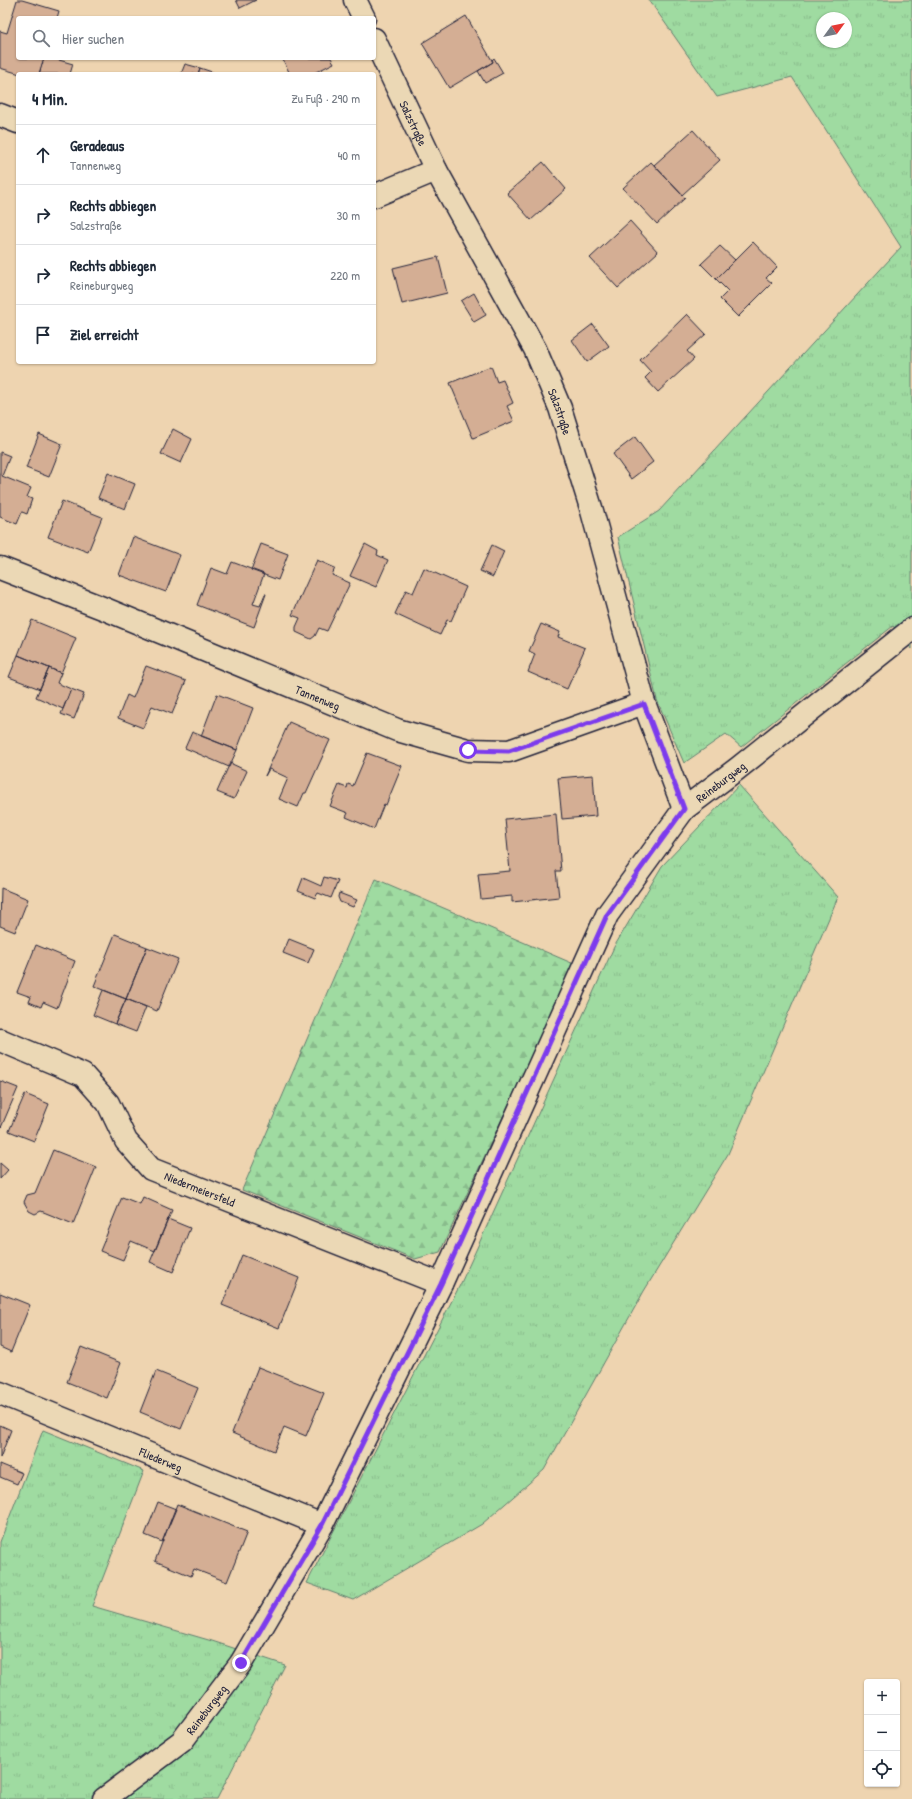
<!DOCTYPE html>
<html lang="de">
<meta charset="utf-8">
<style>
body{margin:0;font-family:"Patrick Hand",sans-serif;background:#f2f2f3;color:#1f2937}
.controls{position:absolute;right:12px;bottom:12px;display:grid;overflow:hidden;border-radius:4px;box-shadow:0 1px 3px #0004}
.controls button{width:36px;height:36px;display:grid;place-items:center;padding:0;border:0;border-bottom:1px solid #e0e1e3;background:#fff;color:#1f2937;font:20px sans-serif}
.compass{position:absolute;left:816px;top:12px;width:36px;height:36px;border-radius:50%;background:#fff;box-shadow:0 1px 3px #0004;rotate:57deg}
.stop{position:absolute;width:12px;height:12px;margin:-9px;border:3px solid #7c3aed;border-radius:50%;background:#fff}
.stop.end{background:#7c3aed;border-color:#fff;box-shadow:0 1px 4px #0008}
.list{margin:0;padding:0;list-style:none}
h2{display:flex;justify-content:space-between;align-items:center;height:52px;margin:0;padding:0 16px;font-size:17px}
h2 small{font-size:13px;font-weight:400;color:#747a83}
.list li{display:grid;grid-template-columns:26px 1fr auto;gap:12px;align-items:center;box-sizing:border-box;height:60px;padding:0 16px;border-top:1px solid #e0e1e3}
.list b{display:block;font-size:15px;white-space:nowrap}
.list p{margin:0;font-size:13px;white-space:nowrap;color:#747a83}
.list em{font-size:13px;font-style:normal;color:#747a83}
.icon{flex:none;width:22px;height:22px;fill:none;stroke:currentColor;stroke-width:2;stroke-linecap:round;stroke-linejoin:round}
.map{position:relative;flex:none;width:912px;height:1799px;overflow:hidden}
.search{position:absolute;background:#fff;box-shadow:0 1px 3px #0004;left:16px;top:16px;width:360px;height:44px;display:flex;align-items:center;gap:10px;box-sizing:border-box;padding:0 14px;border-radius:4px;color:#747a83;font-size:15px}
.panel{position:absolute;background:#fff;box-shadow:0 1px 3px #0004;left:16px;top:72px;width:360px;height:292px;border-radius:4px}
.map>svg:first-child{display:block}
</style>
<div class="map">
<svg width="912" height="1799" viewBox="0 0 912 1799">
<defs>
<pattern id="grass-tufts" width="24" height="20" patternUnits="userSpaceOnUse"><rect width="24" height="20" fill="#9fdba1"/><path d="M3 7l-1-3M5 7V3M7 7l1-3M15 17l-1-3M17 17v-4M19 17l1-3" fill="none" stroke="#89bc8c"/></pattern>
<pattern id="forest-firs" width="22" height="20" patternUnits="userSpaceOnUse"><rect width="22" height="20" fill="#9fdba1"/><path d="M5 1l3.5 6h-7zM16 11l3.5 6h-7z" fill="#89bc8c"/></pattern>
</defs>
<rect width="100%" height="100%" fill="#eed4b0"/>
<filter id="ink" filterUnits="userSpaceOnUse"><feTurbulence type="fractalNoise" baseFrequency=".025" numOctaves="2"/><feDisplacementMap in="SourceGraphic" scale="8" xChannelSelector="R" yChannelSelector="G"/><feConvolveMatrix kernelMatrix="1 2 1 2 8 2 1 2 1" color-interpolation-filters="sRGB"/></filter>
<g filter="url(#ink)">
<path fill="url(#grass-tufts)" stroke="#607e6e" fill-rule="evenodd" d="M649,0h263v649l-19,-23 -152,121 -15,-13 -42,29 -27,-63 -39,-163 41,-26 242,-264 -109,-170 -75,20zM822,18h24v24h-24z
M739,785l99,112 -110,257 -84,137 -100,179 -62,54 -129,76 -46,-17 154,-300 153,-336 48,-81z
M43,1430l101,41 -52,135 120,35 73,24 -68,134h-217v-257z"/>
<path fill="url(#forest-firs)" stroke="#607e6e" d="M376,879l198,85 -134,288 -25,7 -173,-69z"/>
<path fill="#d4ae94" stroke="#22223b" d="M17,0h5l37,11 -2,7h-39v40h26l-5,16h-19l-20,-6v-37l7,2z
M236,0h20l-16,8z
M466,16l27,46 -44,26 -27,-45z
M44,58h8l21,6 -3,10h-31z
M282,58h49l3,5 -22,11h-22z
M494,58l9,15 -18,10 -7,-12 15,-9 -1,-2z
M185,64l15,4 -2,6h-17z
M200,68l18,6h-20z
M693,130l27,30 -38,35 -28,-30z
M543,162l23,27 -35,31 -24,-27z
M651,162l34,36 -28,26 -34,-36z
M630,221l28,31 -40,36 -28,-30z
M753,242l24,25 -11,11 6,5 -34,34 -18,-18 8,-8 -12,-12z
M720,246l15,14 -19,19 -15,-15z
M438,257l9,36 -45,11 -9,-36z
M474,293l12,22 -12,7 -13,-21z
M687,314l19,20 -19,17 7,8 -36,33 -13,-14 6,-6 -11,-12z
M593,324l16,22 -22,16 -15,-22z
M491,366l6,16 6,-2 10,23 -6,3 7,15 -41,17 -23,-55z
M173,429l19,10 -11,24 -20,-9z
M39,434l23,10 -13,33 -23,-9z
M635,437l18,25 -22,17 -18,-25z
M0,452l10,4 -8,20 29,12 -4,9 5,2 -5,15 -5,-2 -5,12 -17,-7z
M108,473l27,11 -10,25 -27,-11z
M62,501l40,16 -14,35 -40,-15z
M133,537l47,18 -14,37 -47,-17z
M261,544l27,10 -10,26 -27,-10z
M365,544l13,7 -1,4 11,5 -12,27 -26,-11z
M492,545l12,6 -11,26 -13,-6z
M317,560l18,8 -3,7 18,8 -23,48 -8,-3 -4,8 -4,3 -15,-7v-5l4,-9 -8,-3z
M232,562l32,12 -11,30 7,2 5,-12h1l-12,33 -57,-22 14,-37 16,6z
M424,568l42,19 -15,34 -4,-1 -7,15 -45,-21 11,-24 7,3z
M32,620l44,18 -15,35 -43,-18z
M541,624l19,8 -2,5 27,11 -18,41 -39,-17 7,-18 -6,-3z
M18,655l31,13 -9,21 -31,-12z
M146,666l40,15 -14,33 -20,-8 -9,22 -25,-10 9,-23 6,3z
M49,668l12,5 -4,10 14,6 -8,20 -27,-12z
M71,689l13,5 -10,25 -13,-5z
M217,694l36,14 -16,42 -36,-14z
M289,722l41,18 -24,53h-2l-6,14 -19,-8 9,-21 -19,-9 -4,7z
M192,732l45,18 -8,17 -44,-19z
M367,753l35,13 -16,39 -2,-1 -10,25 -28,-12 2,-4 -18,-7 9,-21 8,3 1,-4 5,2z
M230,763l17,8 -13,28 -17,-7z
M593,775l3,41 -34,3 -4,-41z
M556,814l5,57h-5l3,26 -47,5v-6l-31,3 -3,-25 32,-3 -5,-52z
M324,877l14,4 -7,17 -13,-5 -3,5 -17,-7 5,-13 18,8z
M1,888l27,11 -13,33 -15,-6z
M339,893l18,7 -4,7 -13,-5 -2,-5z
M115,934l32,13 -21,52 -32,-13z
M289,939l25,10 -6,14 -25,-10z
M36,945l39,16 -18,47 -14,-6 -2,5 -12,-5 2,-5 -14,-5z
M147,947l31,12 -21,52 -31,-12z
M103,990l23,9 -11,25 -22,-9z
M126,999l20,8 -10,25 -21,-8z
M0,1081l18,7 -18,42z
M25,1094l24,10 -15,37 -25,-10z
M53,1150l43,17 -23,57 -32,-13 -6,3 -6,-3 -5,-9 3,-7 8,-2z
M0,1163l8,7 -8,9z
M122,1197l18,7 3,-7 29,13 -17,41 -24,-10 -8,19 -23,-9z
M168,1219l22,9 -17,44 -23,-10z
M242,1255l57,23 -20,50 -57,-23z
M0,1293l30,12 -19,47 -11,-5z
M81,1347l40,16 -14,35 -40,-16z
M258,1367l66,26 -18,43 -22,-9 -10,24 -42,-18z
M156,1371l42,17 -17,41 -41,-17z
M0,1425l11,5 -11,28z
M0,1464l22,9 -5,11 -17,-7z
M158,1502l18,7 -14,33 -17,-7z
M177,1504l70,28 -20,50 -33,-13 -3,7 -36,-15z"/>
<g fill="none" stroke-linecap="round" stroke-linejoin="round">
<defs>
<g id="minor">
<path d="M355,0l9,18"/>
<path id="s1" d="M374,39l62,131 99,179 25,59 32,103 52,192 40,106"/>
<path d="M0,115l18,7"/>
<path d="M374,196l62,-26"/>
<path id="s2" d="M0,568l105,41 292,121 71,20 41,1 135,-48"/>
<path id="s3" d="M0,1040l83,35 25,28 18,38 25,28 290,115"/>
<path id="s4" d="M0,1393l322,132"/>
<path id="s5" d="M104,1799l78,-58 59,-78 81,-138 119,-241 166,-369 77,-106 53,-40 175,-140"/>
</g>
</defs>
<use href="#minor" stroke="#22223b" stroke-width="25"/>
<use href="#minor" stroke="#ebd8b5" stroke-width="22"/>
</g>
</g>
<g fill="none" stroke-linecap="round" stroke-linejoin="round" filter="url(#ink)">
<path stroke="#7c3aed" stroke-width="5" d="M241,1663l81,-138 119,-241 166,-369 77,-106 -40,-105 -135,47 -41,-1"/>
</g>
<g text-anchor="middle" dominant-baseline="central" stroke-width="3" stroke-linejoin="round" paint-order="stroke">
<g font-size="12" fill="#22223b" stroke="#ebd8b5">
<text stroke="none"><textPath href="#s1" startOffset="93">Salzstraße</textPath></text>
<text stroke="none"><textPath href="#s1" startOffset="417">Salzstraße</textPath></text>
<text stroke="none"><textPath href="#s2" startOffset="343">Tannenweg</textPath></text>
<text stroke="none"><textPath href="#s5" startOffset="1205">Reineburgweg</textPath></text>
<text stroke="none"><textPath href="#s3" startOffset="260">Niedermeiersfeld</textPath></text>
<text stroke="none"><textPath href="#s4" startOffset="174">Fliederweg</textPath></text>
<text stroke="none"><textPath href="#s5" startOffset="137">Reineburgweg</textPath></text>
</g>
</g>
</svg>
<div class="controls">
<button>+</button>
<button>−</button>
<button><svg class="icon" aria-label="locate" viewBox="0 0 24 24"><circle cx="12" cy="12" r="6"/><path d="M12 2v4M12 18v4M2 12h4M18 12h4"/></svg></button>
</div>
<svg class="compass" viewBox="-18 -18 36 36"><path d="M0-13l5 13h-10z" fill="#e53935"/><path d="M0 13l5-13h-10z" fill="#747a83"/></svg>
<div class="stop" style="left:468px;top:750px"></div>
<div class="stop end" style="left:241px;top:1663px"></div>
<div class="search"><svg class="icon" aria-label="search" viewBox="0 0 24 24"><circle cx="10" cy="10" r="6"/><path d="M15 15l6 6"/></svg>Hier suchen</div>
<section class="panel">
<h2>4 Min.<small>Zu Fuß · 290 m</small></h2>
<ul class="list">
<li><svg class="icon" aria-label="ahead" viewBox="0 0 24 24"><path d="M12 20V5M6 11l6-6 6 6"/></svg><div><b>Geradeaus</b><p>Tannenweg</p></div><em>40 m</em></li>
<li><svg class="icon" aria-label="right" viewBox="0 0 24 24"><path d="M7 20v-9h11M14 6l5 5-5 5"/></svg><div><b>Rechts abbiegen</b><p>Salzstraße</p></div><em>30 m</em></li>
<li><svg class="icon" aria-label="right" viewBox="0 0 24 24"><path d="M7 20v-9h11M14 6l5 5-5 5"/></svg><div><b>Rechts abbiegen</b><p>Reineburgweg</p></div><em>220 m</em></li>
<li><svg class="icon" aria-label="arrive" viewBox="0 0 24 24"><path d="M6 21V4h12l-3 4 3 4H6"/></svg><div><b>Ziel erreicht</b></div></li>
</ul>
</section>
</div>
